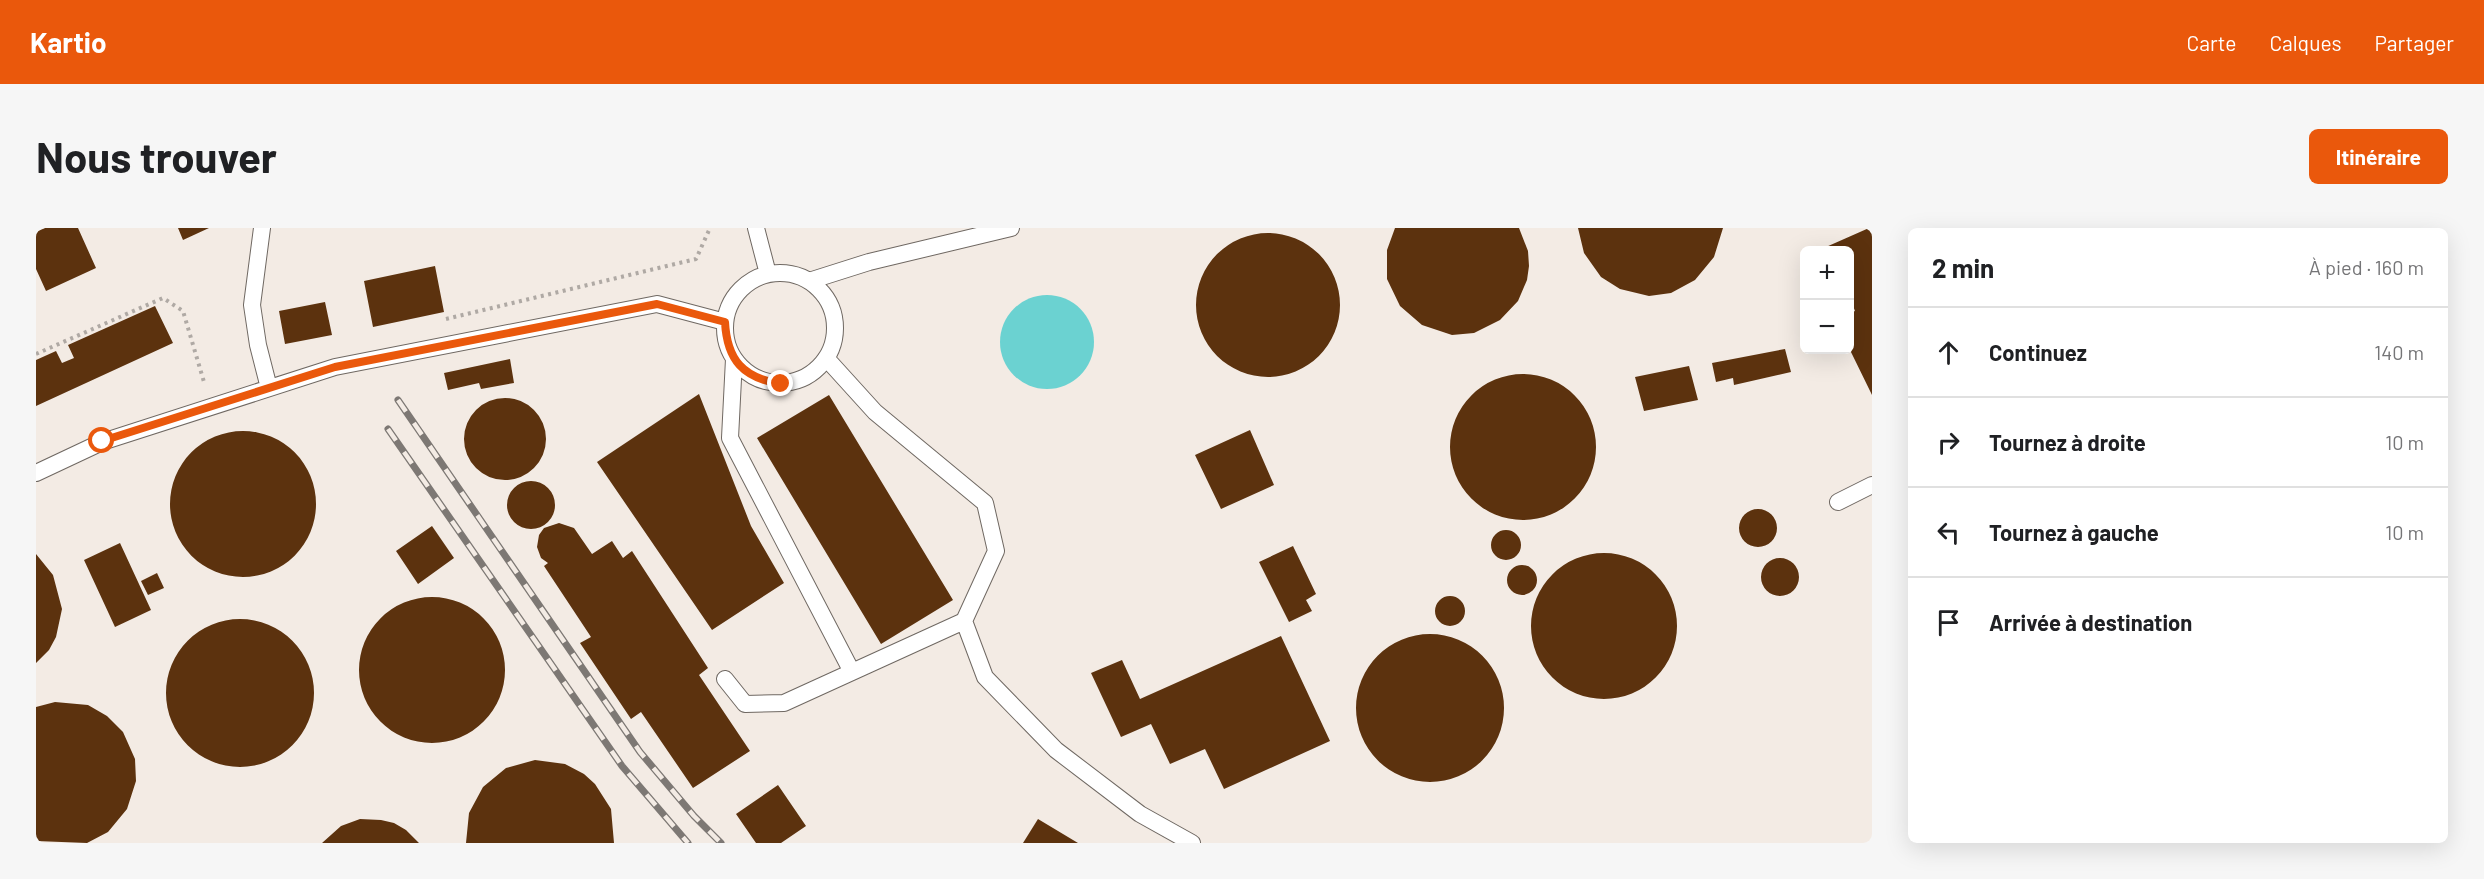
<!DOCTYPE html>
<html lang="fr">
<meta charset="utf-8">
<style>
body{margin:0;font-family:Barlow,sans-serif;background:#f6f6f6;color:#202124}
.controls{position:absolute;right:18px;top:18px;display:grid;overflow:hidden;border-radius:9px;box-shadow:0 6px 24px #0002}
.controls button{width:54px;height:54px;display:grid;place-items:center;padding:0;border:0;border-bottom:2px solid #e0e0e0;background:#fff;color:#202124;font:30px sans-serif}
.stop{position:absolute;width:18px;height:18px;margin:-14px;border:4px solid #ea580c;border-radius:50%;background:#fff}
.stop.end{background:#ea580c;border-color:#fff;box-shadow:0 2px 6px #0008}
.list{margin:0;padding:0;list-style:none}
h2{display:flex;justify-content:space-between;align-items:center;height:78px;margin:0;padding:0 24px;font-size:26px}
h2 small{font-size:20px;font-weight:400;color:#757577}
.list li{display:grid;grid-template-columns:39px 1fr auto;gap:18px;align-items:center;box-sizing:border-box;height:90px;padding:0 24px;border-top:2px solid #e0e0e0}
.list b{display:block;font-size:22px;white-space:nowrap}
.list em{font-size:20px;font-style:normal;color:#757577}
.icon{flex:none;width:33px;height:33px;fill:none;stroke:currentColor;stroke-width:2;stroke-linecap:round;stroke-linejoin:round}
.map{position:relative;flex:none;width:1836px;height:615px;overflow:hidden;border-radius:9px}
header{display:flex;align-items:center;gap:36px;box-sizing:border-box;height:84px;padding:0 30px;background:#ea580c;color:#fff}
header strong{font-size:28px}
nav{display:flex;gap:33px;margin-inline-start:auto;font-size:21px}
.intro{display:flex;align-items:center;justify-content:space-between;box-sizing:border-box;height:144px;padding:0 36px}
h1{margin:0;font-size:42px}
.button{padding:15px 27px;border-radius:9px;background:#ea580c;color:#fff;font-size:21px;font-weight:700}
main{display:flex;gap:36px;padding:0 36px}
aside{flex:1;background:#fff;border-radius:9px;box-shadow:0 6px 24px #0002}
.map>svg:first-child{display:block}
</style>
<header>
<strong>Kartio</strong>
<nav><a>Carte</a><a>Calques</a><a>Partager</a></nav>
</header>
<div class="intro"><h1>Nous trouver</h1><a class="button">Itinéraire</a></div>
<main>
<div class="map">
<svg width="1836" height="615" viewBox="0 0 1836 615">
<rect width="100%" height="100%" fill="#f3ebe4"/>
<path fill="#6bd2d1" d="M964 114a47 47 0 1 1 94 0a47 47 0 1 1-94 0Z"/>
<path fill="#5c320e" d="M9,0h33l18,40 -50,23 -10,-22v-37z
M142,0h31l-26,12z
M1359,0h124l9,23 1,15 -2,14 -9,21 -18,19 -26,13 -22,2 -30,-10 -22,-19 -13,-27v-29z
M1542,0h145l-9,29 -19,23 -24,13 -22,3 -29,-7 -19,-12 -17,-24z
M1833,0h3v167l-22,-45v-37l5,-2 -5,-13v-48h-22l-2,-3z
M1160 77a72 72 0 1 1 144 0a72 72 0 1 1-144 0Z
M399,38l9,46 -71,15 -9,-46z
M289,74l7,33 -47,9 -6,-33z
M119,78l18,37 -137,63v-46l20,-9 6,12 12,-5 -6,-13z
M1749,121l6,23 -57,13 -1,-7 -17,4 -4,-19z
M474,131l4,24 -33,6 -2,-6 -31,7 -4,-17z
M1653,138l9,34 -54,11 -9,-34z
M1414 219a73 73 0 1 1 146 0a73 73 0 1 1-146 0Z
M663,166l52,132 33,57 -72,47 -115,-168z
M793,167l124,205 -72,44 -124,-206z
M428 211a41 41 0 1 1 82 0a41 41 0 1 1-82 0Z
M1214,202l24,55 -53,24 -26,-54z
M134 276a73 73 0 1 1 146 0a73 73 0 1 1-146 0Z
M471 277a24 24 0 1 1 48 0a24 24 0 1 1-48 0Z
M1703 300a19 19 0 1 1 38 0a19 19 0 1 1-38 0Z
M523,295l15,5 18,26 20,-13 11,17 9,-7 76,117 -9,7 51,76 -57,37 -52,-76 -10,7 -51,-76 11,-6 -47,-71 4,-3 -7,-5 -4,-11 2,-12 5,-7z
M396,298l22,32 -36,26 -22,-33z
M1455 317a15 15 0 1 1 30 0a15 15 0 1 1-30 0Z
M84,315l31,67 -36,17 -31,-67z
M1257,318l23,48 -10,6 6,11 -23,11 -30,-60z
M1495 398a73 73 0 1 1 146 0a73 73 0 1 1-146 0Z
M0,326l17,21 9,34 -6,28 -7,13 -13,13z
M1725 349a19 19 0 1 1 38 0a19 19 0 1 1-38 0Z
M1471 352a15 15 0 1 1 30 0a15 15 0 1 1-30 0Z
M121,345l7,15 -16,7 -7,-14z
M1399 383a15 15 0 1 1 30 0a15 15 0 1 1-30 0Z
M323 442a73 73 0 1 1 146 0a73 73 0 1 1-146 0Z
M130 465a74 74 0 1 1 148 0a74 74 0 1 1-148 0Z
M1320 480a74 74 0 1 1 148 0a74 74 0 1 1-148 0Z
M1245,408l49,105 -106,48 -19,-40 -35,15 -19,-40 -30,13 -30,-64 31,-13 18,39z
M19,474l33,3 19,11 16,16 12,27 1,22 -9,28 -19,23 -21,11 -51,-2v-134z
M499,532l30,4 19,10 11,10 16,25 3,34h-148l3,-30 14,-26 23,-19z
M742,557l28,41 -25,17h-25l-20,-29z
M324,591l21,1 13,3 12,7 13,13h-97l19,-17z
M1002,591l40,24h-55z"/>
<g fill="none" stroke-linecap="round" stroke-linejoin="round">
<defs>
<path id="service" d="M226,0l-10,77 6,40 11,43
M720,0l12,46
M689 100a55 55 0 1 1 110 0a55 55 0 1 1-110 0Z
M773,53l60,-19 142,-34
M790,130l49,54 110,91 11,48 -32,70 21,56 71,73 84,64 52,29
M698,131l-4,79 122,234
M0,245l66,-31 233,-75 322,-63 68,18
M1802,274l34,-17
M689,451l20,25 39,-1 180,-82"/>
</defs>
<use href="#service" stroke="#6f6862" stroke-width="18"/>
<path stroke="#afa9a4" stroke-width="4" stroke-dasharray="3 4.5" stroke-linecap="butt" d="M410,91l250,-60 14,-31
M0,126l127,-56 20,13 21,71"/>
<use href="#service" stroke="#fff" stroke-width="16"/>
<defs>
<path id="rail" d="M362,172l242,352 54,64 27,27
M352,201l234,337 66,77"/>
</defs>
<use href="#rail" stroke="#7d7874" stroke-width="7"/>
<use href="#rail" stroke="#f3ebe4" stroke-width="4.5" stroke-dasharray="14" stroke-linecap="butt"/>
</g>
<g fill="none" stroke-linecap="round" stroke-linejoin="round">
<path stroke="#ea580c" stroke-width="8" d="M66,213l233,-74 322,-63 68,18c2,38 18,56 56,62"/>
</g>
</svg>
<div class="controls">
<button>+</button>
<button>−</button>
</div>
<div class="stop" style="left:66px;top:213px"></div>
<div class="stop end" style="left:745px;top:156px"></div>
</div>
<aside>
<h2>2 min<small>À pied · 160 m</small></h2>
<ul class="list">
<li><svg class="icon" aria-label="ahead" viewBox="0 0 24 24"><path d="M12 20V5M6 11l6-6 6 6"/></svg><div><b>Continuez</b></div><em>140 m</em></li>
<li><svg class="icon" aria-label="right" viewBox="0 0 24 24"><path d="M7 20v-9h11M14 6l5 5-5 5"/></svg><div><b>Tournez à droite</b></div><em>10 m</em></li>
<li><svg class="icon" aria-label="left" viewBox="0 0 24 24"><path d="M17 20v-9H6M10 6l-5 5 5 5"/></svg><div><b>Tournez à gauche</b></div><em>10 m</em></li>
<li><svg class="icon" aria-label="arrive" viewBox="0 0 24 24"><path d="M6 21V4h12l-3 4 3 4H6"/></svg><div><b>Arrivée à destination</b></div></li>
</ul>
</aside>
</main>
